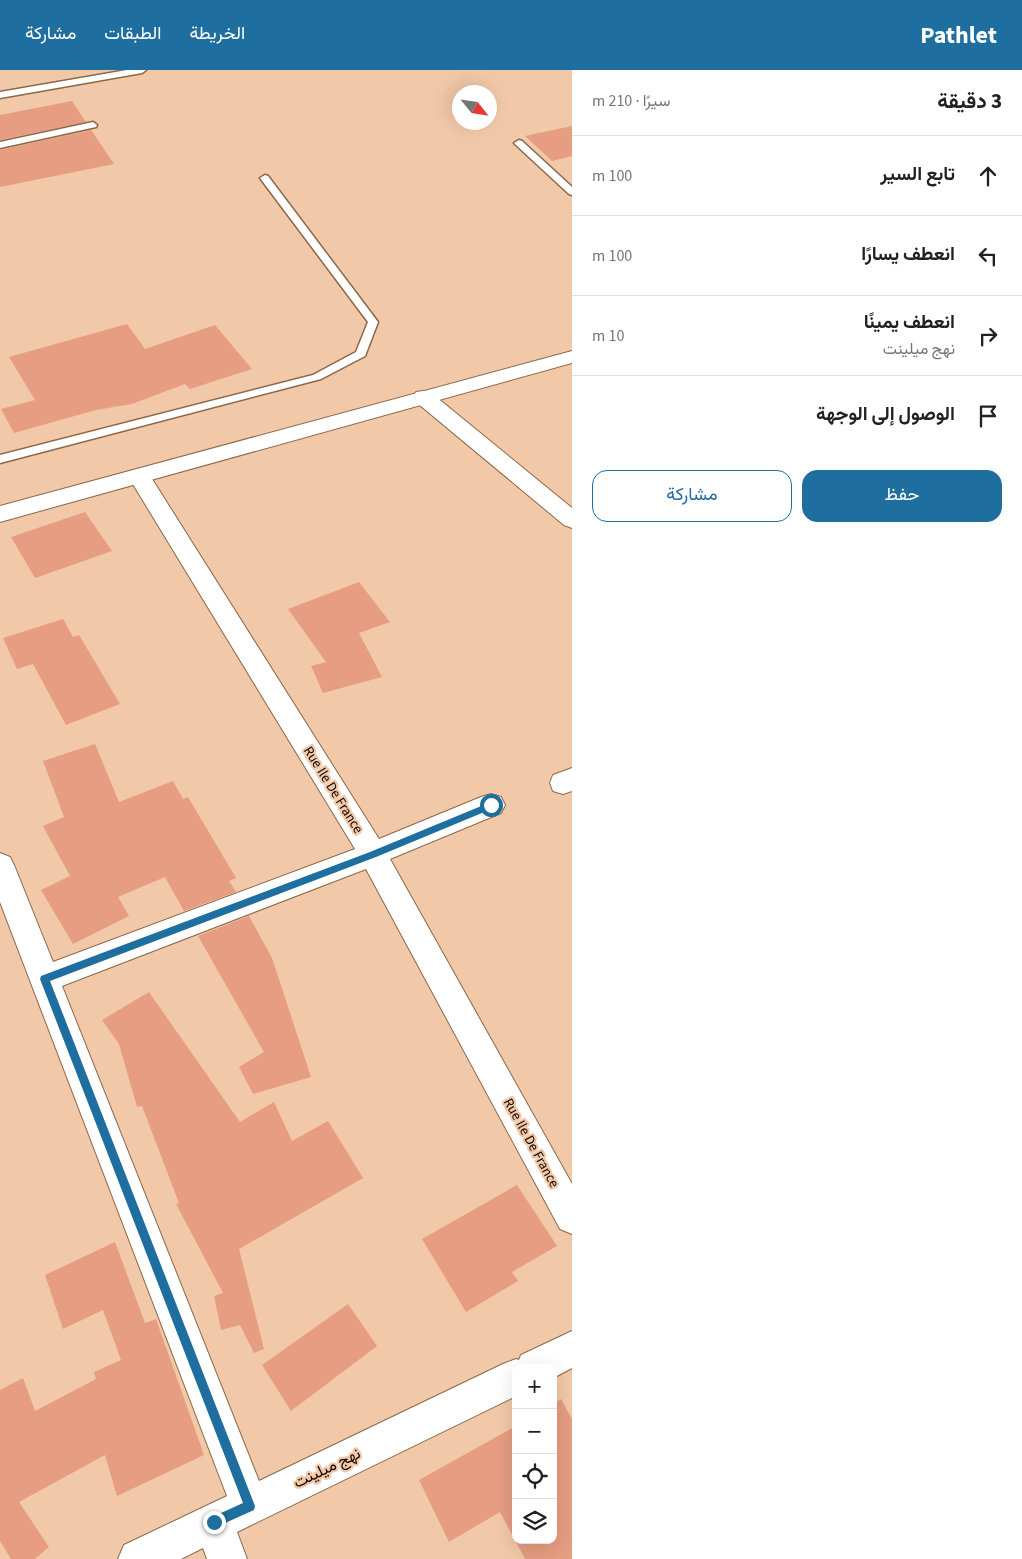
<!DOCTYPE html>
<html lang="ar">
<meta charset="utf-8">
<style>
body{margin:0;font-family:"Source Sans 3",Vazirmatn,sans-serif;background:#f2f2f2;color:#202124;direction:rtl}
.controls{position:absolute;right:15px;bottom:15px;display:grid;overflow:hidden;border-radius:10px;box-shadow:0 5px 20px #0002}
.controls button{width:45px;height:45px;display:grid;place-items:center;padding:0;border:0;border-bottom:1px solid #e0e0e0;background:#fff;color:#202124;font:25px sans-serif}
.compass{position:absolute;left:452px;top:15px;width:45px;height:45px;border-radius:50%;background:#fff;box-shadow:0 5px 20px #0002;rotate:120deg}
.stop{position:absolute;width:15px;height:15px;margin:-11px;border:4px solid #1e6ea0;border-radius:50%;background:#fff}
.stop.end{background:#1e6ea0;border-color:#fff;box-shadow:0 1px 5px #0008}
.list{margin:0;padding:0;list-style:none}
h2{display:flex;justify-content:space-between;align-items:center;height:65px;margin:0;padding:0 20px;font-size:21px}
h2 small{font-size:16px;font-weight:400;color:#757577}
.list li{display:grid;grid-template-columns:32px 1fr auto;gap:15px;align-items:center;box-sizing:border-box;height:80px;padding:0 20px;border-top:1px solid #e0e0e0}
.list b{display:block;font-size:19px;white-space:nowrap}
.list p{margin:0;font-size:16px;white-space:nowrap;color:#757577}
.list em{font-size:16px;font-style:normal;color:#757577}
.actions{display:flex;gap:10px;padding:15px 20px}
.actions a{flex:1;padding:11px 0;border:1px solid #1e6ea0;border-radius:15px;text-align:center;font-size:18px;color:#1e6ea0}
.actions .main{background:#1e6ea0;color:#fff}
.icon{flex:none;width:28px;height:28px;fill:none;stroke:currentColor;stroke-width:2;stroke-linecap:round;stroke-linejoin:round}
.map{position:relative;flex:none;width:572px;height:1489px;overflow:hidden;direction:ltr}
header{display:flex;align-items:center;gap:30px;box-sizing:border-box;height:70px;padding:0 25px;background:#1e6ea0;color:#fff}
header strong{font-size:24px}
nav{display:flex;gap:28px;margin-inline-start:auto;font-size:18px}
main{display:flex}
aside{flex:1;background:#fff}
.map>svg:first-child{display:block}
</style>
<header>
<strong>Pathlet</strong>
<nav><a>الخريطة</a><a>الطبقات</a><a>مشاركة</a></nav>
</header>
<main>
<aside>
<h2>3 دقيقة<small>سيرًا · 210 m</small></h2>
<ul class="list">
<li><svg class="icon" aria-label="ahead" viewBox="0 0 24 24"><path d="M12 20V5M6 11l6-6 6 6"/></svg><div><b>تابع السير</b></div><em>100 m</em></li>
<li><svg class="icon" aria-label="left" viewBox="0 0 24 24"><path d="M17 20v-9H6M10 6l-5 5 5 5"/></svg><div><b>انعطف يسارًا</b></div><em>100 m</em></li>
<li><svg class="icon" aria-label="right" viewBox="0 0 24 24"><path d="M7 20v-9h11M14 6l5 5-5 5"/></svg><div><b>انعطف يمينًا</b><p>نهج ميلينت</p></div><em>10 m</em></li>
<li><svg class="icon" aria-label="arrive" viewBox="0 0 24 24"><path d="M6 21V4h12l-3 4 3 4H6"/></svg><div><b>الوصول إلى الوجهة</b></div></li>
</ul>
<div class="actions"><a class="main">حفظ</a><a>مشاركة</a></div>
</aside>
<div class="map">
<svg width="572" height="1489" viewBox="0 0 572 1489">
<rect width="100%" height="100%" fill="#f2c9a8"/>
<path fill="#e69d82" d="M72,31l14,21 -86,18v-25z
M572,56v30l-20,5 -27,-25z
M91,60l23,34 -114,23v-37z
M127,254l18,25 70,-24 37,44 -62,20 -5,-5 -53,20 -36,6 -82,23 -13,-24 34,-9 -26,-43z
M85,442l27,39 -77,27 -24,-41z
M359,512l31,40 -31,11 23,44 -59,16 -12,-27 15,-4 -38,-53z
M63,549l10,18 6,-2 41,69 -54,21 -33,-61 -16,5 -14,-31z
M95,674l24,58 54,-21 10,18 5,-2 48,81 -7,3 7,11 -52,19 -19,-34 -47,20 11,19 -56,28 -32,-54 29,-14 -27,-50 21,-9 -21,-56z
M249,846l23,42 39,119 -58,17 -14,-27 25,-15 -66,-116z
M149,922l91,130 34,-20 18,39 36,-20 35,57 -124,71 25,100 -10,4 -14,-28 -19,5 -7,-34 9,-3 -47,-89 3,-1 -37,-97 -5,1 -18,-63 -17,-24z
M517,1115l40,61 -45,26 6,9 -52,31 -44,-73z
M115,1172l30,81 11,-4 48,136 -87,41 -12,-41 -86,47 30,45 -14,12h-24l-11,-18v-151l23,-12 12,33 61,-32 -2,-7 27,-12 -18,-50 -40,19 -18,-54z
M348,1234l29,42 -86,65 -29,-46z
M561,1329l11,20v140h-47l-25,-47 -51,30 -30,-62 97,-54v114h37v-136z"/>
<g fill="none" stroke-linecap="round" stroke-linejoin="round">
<defs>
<path id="service" d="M127,0h19l-4,3 -142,25v-6z
M93,52l4,3 -1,2 -96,21v-6z
M519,70l3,1 50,46v8l-3,-1 -53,-49 -2,-2z
M265,105l3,1 110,146 -13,34 -44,23 -321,84v-8l313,-80 43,-23 12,-30 -108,-144z"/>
<path id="minor" d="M423,321l7,1 142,116v20l-8,-3 -148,-123 -3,-5 3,-5z
M139,399l8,2 232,368 102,-42 10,-3 10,3 4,8 -4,8 -111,46 182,325v50l-12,-5 -194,-360 -304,117 197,495 244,-117 13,-5 3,1 2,-5 51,-24v37l-19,10v-10h-37v28l-279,136 10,27h-40l-4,-11 -22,11h-63l6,-14 103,-49 -227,-594v-49l10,4 4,8 39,97 302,-113 -227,-373 3,-5z
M572,698v23l-9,3 -10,-3 -3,-8 3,-8z"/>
<path id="secondary" d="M572,281v12l-572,159v-16z"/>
</defs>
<use href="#service" stroke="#8c6748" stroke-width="3"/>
<use href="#minor" stroke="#8c6748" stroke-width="2"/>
<use href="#secondary" stroke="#8c6748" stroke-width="2"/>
<use href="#service" fill="#fff" fill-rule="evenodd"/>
<use href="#minor" fill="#fff" fill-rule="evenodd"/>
<use href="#secondary" fill="#fff" fill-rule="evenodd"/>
</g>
<path fill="#1e6ea0" d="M491,732l4,3 -1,3 -118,49 -326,124 205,525 -1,4 -40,18 -4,-1 -1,-5 1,-4 33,-15 -203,-524 1,-3 329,-124z"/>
<g text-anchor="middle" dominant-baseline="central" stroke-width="4.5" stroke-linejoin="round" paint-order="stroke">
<g font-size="14" fill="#150801" stroke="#f2c9a8">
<text transform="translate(333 720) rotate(58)">Rue Ile De France</text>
<text transform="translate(531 1073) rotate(61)">Rue Ile De France</text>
</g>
<g font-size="16" fill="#150801" stroke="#f2c9a8">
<text transform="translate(327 1398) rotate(-26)">نهج ميلينت</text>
</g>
</g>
</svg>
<div class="controls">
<button>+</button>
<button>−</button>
<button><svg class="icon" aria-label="locate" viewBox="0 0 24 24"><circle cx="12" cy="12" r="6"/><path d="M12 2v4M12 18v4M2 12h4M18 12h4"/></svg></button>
<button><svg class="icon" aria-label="layers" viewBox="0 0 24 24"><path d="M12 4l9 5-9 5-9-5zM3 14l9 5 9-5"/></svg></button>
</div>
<svg class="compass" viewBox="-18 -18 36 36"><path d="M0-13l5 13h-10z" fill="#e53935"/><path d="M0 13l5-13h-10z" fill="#757577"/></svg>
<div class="stop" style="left:491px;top:735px"></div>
<div class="stop end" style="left:214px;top:1452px"></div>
</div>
</main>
